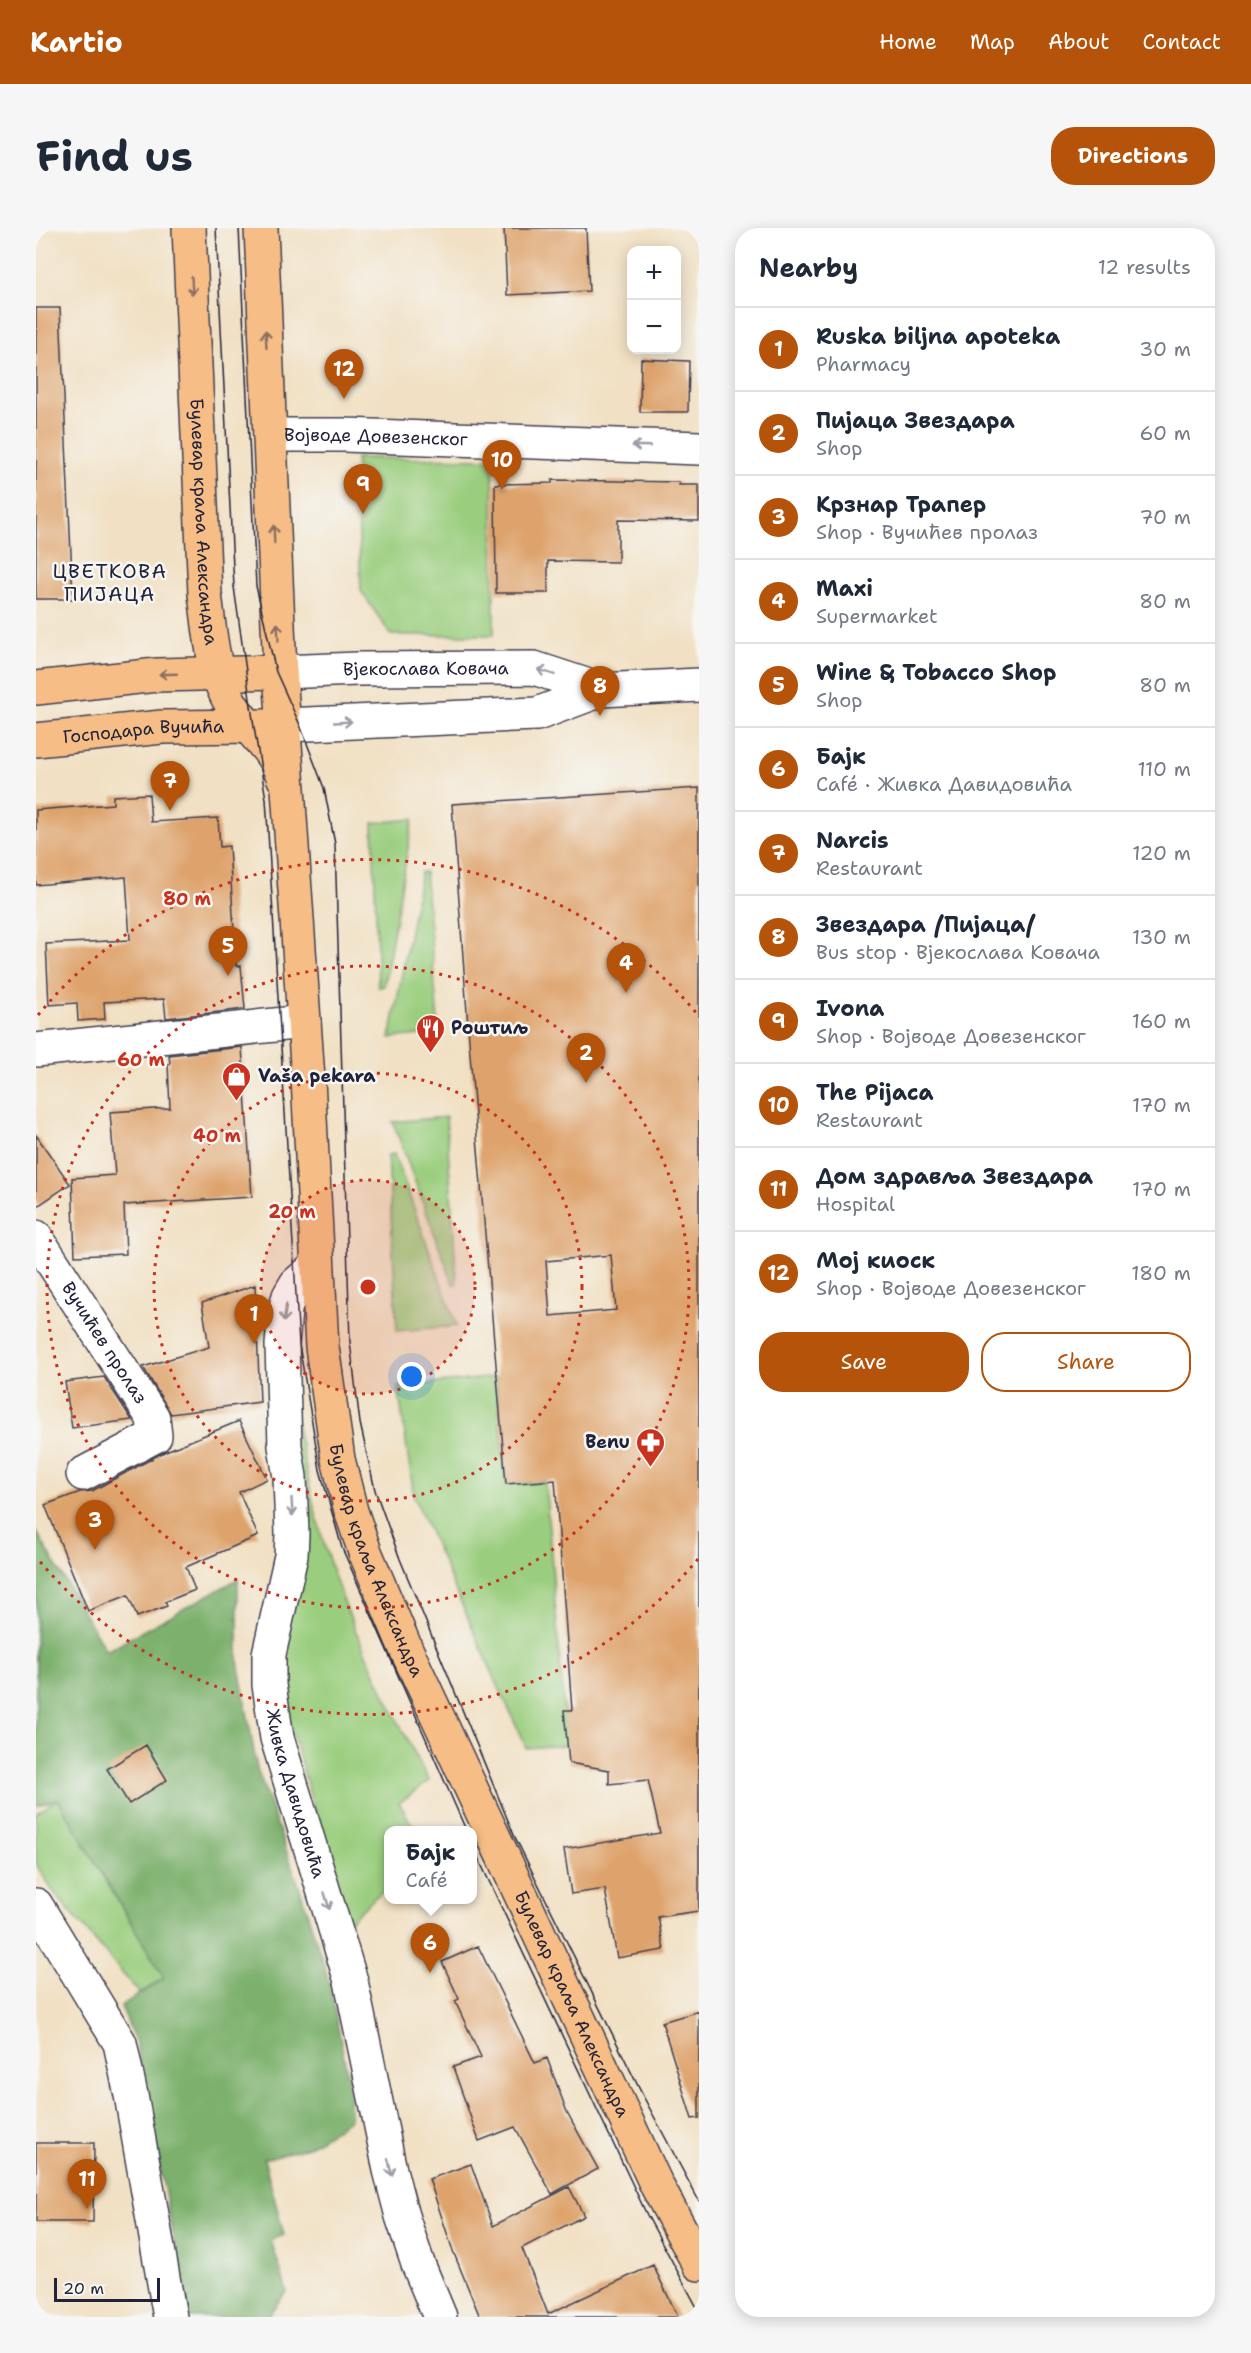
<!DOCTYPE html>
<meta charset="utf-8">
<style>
body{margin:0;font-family:"Shantell Sans",sans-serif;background:#f6f6f7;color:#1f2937}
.controls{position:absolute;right:18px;top:18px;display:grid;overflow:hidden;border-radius:12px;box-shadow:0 3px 15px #0003}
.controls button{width:54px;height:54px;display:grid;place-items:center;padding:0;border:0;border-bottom:2px solid #e0e1e3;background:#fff;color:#1f2937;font:30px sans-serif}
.scale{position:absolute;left:18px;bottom:15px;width:106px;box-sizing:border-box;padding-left:6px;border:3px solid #22223b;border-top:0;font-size:16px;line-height:21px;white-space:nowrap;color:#22223b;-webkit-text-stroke:4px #f6f6f2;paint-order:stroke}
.you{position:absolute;left:376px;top:1149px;width:21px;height:21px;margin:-15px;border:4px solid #fff;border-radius:50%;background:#1a73e8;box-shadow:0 0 0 9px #1a73e833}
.badge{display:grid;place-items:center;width:39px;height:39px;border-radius:50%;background:#b45309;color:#fff;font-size:20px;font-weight:700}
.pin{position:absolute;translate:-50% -50px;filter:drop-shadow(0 2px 3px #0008)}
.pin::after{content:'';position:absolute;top:32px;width:21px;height:18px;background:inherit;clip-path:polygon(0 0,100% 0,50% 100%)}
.popup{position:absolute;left:348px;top:1598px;width:93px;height:78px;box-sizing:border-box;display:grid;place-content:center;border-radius:12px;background:#fff;filter:drop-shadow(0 2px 4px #0005);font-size:20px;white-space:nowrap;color:#747a83}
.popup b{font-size:22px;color:#1f2937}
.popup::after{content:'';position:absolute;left:50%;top:100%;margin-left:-12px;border:12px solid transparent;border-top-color:#fff}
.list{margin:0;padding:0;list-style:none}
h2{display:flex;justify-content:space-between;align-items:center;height:78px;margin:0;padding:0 24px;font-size:26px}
h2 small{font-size:20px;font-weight:400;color:#747a83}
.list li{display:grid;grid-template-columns:39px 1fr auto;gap:18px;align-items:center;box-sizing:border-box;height:84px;padding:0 24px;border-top:2px solid #e0e1e3}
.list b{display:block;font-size:22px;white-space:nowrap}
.list p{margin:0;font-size:20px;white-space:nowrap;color:#747a83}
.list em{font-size:20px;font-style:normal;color:#747a83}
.actions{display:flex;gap:12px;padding:18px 24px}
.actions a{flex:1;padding:14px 0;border:2px solid #b45309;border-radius:24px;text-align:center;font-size:21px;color:#b45309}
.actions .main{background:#b45309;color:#fff}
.map{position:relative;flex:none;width:663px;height:2089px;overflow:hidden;border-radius:24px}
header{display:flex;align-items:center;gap:36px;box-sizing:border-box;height:84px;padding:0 30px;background:#b45309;color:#fff}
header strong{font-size:28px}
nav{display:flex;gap:33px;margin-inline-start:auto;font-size:21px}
.intro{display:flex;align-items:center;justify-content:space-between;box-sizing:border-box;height:144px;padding:0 36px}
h1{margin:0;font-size:42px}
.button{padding:15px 27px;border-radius:24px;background:#b45309;color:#fff;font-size:21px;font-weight:700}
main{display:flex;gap:36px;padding:0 36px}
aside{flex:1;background:#fff;border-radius:24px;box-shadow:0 3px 15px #0003}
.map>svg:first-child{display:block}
</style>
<header>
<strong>Kartio</strong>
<nav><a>Home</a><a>Map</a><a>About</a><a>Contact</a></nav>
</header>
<div class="intro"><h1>Find us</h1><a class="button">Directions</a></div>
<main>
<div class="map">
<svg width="663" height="2089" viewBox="0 0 663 2089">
<rect width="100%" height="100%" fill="#f6f6f2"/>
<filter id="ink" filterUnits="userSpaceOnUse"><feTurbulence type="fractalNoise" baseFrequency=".0167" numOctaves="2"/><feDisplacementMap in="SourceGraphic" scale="12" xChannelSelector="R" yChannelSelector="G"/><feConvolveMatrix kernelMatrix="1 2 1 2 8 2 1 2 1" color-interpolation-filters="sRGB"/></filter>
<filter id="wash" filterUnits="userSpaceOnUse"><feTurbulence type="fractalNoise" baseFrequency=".008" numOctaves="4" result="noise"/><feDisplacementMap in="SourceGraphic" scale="24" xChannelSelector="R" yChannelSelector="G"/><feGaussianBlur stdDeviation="1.35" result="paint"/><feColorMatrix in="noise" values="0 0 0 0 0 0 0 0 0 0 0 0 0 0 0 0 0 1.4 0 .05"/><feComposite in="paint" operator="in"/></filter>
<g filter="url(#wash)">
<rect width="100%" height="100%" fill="#f1e0c3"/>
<path fill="#9acd7d" stroke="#5e785c" stroke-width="1.5" d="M320,230l137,1 1,176h-103l-30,-44z
M377,591l-29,167 -6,1 -5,-164z
M385,644h4l14,161 -49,5z
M410,889l11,167h-4l-60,-162z
M358,926l63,172 -60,5 -9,-176z
M460,1149l10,107 39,-2 22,263 -41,3 -112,-251 -16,-110z
M258,1184c12,57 22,114 42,169 25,69 59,135 93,200l-30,22 16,27h-27v56l-41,37 -66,-229z
M22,1571l106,179 -24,16 -88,-104 -16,-26v-50z"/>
<path fill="#7bb06c" stroke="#4e6954" stroke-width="1.5" d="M0,1303l70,120 132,-72v82l19,108 44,123 28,90 19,96 2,41 -42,28 -44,12 20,76 -13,5 16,51 -20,26h-78l-53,-273 -15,-38 43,-28 -106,-179 -22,7z"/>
<g id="blocks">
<path fill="#dea36c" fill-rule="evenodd" d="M468,0h82l3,63 -82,4z
M0,80h24l13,291h-37z
M605,131l48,2 -1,51h-48z
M516,252l127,2v3h20v36l-81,-1v42l-70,-1v32h-52l-1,-109 57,-1z
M663,560v1123l-41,6 6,33 -47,8 -12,-69 -34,5 -7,-45 96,-16 -12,-53 -39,4v-14l-40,-7 -5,-53h8l-17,-230 -49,4 -36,-430 -18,-250zM575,1027l5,55 -66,6 -4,-55z
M113,566l2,28 67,-4 2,29 9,-1 7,120h5l4,43 -79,9 -2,-19 -60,3 1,17 -27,2 -1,-18 -28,2 -3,-61 84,-4 -4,-63 -90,8v-75l77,-6v-8z
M206,819l10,150 -128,8 2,49 -51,2 -3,-78 43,-3 -5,-63 60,-4 -2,-44h2l-1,-9z
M0,907l34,49 -34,23z
M219,1057l5,117 -89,12 -28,-47 66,-20 -7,-44z
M68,1149l28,43 -60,8 -7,-46z
M203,1193l28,58 -28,13 19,44 -72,31 9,23 -30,12 2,4 -30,11 -9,-22 -40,16 -43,-106 35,-13 12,-1 74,-40z
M110,1517l21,35 -38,24 -22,-35z
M442,1718l57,117 12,-5 20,54 31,57 -46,25 -37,-67 -36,14 -26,-74 28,-10 -26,-56 4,-2 -17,-37z
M663,1783v107l-7,1 -30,-97z
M0,1915h58l-1,79h-57z
M435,1936l22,62 76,-39 15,29 -62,32 26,66 105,-49 25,52h-198l-27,-66 -24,-72z"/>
</g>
</g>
<g filter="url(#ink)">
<use href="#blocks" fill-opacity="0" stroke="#413e4f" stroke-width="1.5"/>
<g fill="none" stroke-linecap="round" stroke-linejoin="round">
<defs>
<g id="minor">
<path id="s1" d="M234,207h74l355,13"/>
<path id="s2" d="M244,444l78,-3 176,-1 67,22"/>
<path d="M249,497l252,-11 64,-24 98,-5"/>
<path d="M0,822l268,-28"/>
<path id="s3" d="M0,1009l117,181 2,18 -72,38"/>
<path id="s4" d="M281,1038l-21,18 -7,12 -4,14 -3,35 3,101 5,31 2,57 -1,22 -22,98v31l8,53 74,243 39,189 12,46 16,48 22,53"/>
<path d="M0,1677l84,138 11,52 39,222"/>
</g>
<g id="major">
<path id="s5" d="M153,0l16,366c5,36 7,81 28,113 17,25 41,42 51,72"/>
<path id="s6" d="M225,0l19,444 28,407 14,268 16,112 13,52 14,41 41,97 251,537 42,78"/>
<path d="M0,460l121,-13 123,-3"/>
<path id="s7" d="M0,512l126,-13 103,-1"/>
</g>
</defs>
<use href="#minor" stroke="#413e4f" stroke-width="36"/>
<use href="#major" stroke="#413e4f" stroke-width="36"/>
<use href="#minor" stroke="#fff" stroke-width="33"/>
<use href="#major" stroke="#f6be86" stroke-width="33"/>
<path stroke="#22223b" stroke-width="1.5" d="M180,0l18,359 20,140 12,72 33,545 21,126 22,78 124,282
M203,0l17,358 20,86 24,53 24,63 11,56 15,498 10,81 15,67 25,69 114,276 128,259 57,107
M436,1617l175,370 52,96"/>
</g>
<defs><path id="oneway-shaft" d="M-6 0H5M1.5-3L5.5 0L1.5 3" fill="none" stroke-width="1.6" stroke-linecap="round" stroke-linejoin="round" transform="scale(1.5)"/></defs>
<g stroke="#8c7060">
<use href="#oneway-shaft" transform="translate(156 58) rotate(87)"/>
<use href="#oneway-shaft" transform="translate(230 111) rotate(-93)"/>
<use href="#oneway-shaft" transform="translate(238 306) rotate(-92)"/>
<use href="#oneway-shaft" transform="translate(242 404) rotate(-93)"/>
<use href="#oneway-shaft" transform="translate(132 446) rotate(178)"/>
</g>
<g stroke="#9c9ca7">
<use href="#oneway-shaft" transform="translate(605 218) rotate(-178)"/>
<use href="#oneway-shaft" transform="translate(510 444) rotate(-162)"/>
<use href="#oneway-shaft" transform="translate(307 494) rotate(-3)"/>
<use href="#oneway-shaft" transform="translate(249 1085) rotate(98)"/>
<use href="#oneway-shaft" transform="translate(256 1279) rotate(87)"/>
<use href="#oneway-shaft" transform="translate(291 1673) rotate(73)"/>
<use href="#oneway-shaft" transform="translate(354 1939) rotate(77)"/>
</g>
</g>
<circle cx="332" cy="1059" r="107" fill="#c8321e" fill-opacity=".12"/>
<g fill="none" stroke="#c8321e" stroke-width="3" stroke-dasharray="3 6">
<circle cx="332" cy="1059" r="107"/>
<circle cx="332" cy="1059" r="214"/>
<circle cx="332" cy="1059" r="321"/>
<path d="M662 1331A428 428 0 0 1 2 1331M2 787A428 428 0 0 1 662 787"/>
</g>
<defs>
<symbol id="restaurant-pin" viewBox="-11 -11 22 30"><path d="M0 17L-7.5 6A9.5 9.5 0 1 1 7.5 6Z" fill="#c8321e" stroke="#f6f6f2"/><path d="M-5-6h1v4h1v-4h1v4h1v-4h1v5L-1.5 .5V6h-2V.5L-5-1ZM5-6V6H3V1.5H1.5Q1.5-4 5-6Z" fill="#fff"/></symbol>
<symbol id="shop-pin" viewBox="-11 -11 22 30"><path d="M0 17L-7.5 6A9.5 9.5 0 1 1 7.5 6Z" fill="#c8321e" stroke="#f6f6f2"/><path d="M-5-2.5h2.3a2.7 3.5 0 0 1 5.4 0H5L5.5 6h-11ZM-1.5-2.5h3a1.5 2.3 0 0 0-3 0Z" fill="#fff"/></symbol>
<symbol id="pharmacy-pin" viewBox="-11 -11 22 30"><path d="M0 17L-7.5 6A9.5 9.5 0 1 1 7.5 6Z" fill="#c8321e" stroke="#f6f6f2"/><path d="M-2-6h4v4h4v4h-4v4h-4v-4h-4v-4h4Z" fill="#fff"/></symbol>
</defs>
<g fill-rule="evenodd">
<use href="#restaurant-pin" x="378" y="784" width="33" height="45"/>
<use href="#shop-pin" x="184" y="832" width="33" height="45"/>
<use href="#pharmacy-pin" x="598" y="1198" width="33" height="45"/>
</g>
<g text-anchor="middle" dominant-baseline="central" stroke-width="5" stroke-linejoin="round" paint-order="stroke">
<g font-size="18" fill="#22223b" stroke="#f6f6f2">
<text stroke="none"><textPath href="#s1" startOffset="106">Војводе Довезенског</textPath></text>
<text stroke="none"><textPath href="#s5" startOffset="294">Булевар краља Александра</textPath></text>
<text stroke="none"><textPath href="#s2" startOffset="146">Вјекослава Ковача</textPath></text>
<text stroke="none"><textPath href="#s7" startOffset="108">Господара Вучића</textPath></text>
<text stroke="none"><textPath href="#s3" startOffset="126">Вучићев пролаз</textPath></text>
<text stroke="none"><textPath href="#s6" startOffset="1342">Булевар краља Александра</textPath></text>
<text stroke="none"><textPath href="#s4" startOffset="546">Живка Давидовића</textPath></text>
<text stroke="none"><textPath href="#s6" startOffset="1828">Булевар краља Александра</textPath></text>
</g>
<g font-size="18" font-weight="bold" fill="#22223b" stroke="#f6f6f2" text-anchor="start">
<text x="415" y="800">Роштиљ</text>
<text x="222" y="848">Vaša pekara</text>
<text x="594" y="1214" text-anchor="end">Benu</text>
</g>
<g font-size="20" letter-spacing="1.5" fill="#22223b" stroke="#f6f6f2">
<text x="74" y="343">ЦВЕТКОВА<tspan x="74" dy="23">ПИЈАЦА</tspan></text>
</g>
</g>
<circle cx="332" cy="1059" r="9" fill="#c8321e" stroke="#f6f6f2" stroke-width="3"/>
<g font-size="18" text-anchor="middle" font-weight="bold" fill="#c8321e" stroke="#f6f6f2" stroke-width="5" stroke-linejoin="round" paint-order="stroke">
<text x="151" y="677">80 m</text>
<text x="105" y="838">60 m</text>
<text x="181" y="914">40 m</text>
<text x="256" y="990">20 m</text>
</g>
</svg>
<div class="controls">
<button>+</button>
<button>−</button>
</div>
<div class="scale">20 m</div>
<div class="you"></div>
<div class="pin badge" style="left:218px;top:1116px">1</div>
<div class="pin badge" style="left:550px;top:855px">2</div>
<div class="pin badge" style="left:59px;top:1322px">3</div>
<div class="pin badge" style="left:590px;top:765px">4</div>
<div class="pin badge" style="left:192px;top:748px">5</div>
<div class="pin badge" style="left:394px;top:1745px">6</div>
<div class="popup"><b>Бајк</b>Café</div>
<div class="pin badge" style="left:134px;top:583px">7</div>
<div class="pin badge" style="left:564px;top:488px">8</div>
<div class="pin badge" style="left:327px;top:286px">9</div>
<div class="pin badge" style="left:466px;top:262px">10</div>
<div class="pin badge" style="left:51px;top:1981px">11</div>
<div class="pin badge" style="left:308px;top:171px">12</div>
</div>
<aside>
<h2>Nearby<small>12 results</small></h2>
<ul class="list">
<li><span class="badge">1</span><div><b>Ruska biljna apoteka</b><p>Pharmacy</p></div><em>30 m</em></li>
<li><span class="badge">2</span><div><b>Пијаца Звездара</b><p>Shop</p></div><em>60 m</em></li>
<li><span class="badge">3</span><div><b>Крзнар Трапер</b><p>Shop · Вучићев пролаз</p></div><em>70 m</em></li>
<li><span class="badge">4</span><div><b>Maxi</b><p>Supermarket</p></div><em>80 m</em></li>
<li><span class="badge">5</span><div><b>Wine &amp; Tobacco Shop</b><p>Shop</p></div><em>80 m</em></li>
<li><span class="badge">6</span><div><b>Бајк</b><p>Café · Живка Давидовића</p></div><em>110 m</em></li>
<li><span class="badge">7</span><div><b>Narcis</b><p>Restaurant</p></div><em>120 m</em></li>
<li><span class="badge">8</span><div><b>Звездара /Пијаца/</b><p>Bus stop · Вјекослава Ковача</p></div><em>130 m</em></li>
<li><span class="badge">9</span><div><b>Ivona</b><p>Shop · Војводе Довезенског</p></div><em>160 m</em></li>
<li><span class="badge">10</span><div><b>The Pijaca</b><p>Restaurant</p></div><em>170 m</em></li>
<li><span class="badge">11</span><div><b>Дом здравља Звездара</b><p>Hospital</p></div><em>170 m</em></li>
<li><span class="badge">12</span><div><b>Мој киоск</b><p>Shop · Војводе Довезенског</p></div><em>180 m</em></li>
</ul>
<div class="actions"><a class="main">Save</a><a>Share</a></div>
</aside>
</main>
